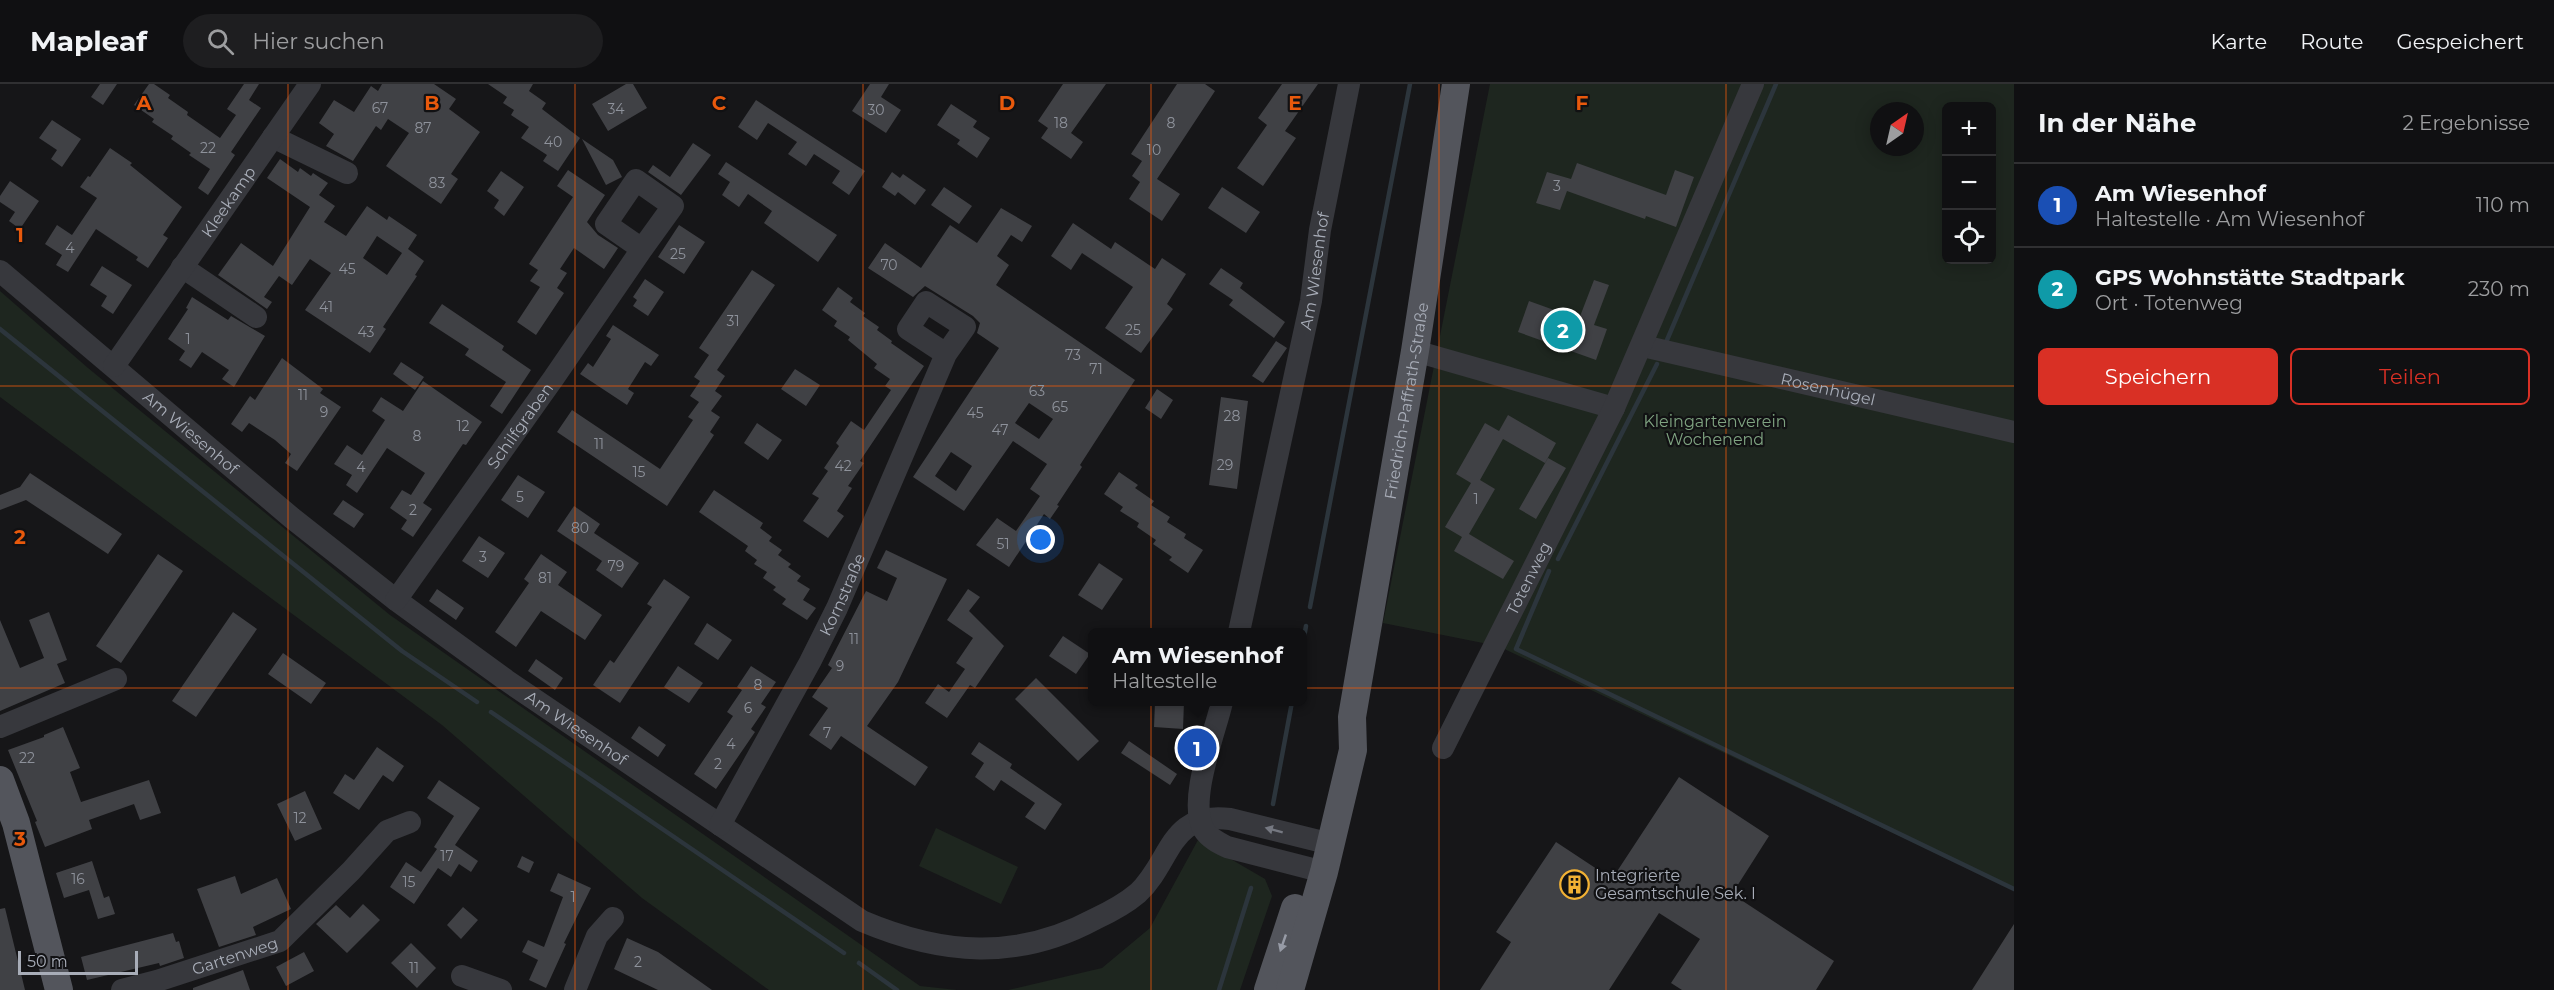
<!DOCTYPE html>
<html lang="de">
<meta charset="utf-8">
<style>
body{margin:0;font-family:Montserrat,sans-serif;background:#1e1e20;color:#f1f3f6}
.controls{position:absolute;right:18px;top:18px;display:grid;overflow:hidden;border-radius:9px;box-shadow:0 3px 15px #0003}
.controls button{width:54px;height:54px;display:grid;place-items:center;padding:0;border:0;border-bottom:2px solid #303032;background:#101012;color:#f1f3f6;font:30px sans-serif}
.compass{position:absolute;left:1870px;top:18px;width:54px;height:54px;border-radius:50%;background:#101012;box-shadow:0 3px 15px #0003;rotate:34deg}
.scale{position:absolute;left:18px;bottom:15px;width:120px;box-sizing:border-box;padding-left:6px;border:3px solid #a8adb8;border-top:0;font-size:16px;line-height:21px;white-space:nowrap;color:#a8adb8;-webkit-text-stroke:4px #111113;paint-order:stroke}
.you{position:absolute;left:1041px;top:456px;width:21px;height:21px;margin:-15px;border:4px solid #fff;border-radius:50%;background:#1a73e8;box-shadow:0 0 0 9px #1a73e833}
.badge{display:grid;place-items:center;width:39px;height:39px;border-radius:50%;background:#d93025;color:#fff;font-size:20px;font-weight:700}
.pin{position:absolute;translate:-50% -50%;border:3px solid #fff;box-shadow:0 2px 6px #0006}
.popup{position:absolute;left:1088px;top:544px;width:219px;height:78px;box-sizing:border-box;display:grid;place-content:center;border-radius:9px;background:#101012;filter:drop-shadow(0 2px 4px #0005);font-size:20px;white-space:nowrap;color:#9c9d9f}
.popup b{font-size:22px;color:#f1f3f6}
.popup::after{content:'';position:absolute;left:50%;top:100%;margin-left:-12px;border:12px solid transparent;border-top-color:#101012}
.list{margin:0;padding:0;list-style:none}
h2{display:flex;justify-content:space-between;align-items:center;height:78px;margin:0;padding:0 24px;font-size:26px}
h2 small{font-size:20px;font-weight:400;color:#9c9d9f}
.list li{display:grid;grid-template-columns:39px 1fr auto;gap:18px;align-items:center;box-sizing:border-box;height:84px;padding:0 24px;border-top:2px solid #303032}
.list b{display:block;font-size:22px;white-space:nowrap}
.list p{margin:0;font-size:20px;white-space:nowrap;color:#9c9d9f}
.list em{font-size:20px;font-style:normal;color:#9c9d9f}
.actions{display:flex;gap:12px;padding:18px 24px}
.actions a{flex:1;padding:14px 0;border:2px solid #d93025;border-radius:9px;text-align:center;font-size:21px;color:#d93025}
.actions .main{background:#d93025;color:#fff}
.icon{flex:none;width:33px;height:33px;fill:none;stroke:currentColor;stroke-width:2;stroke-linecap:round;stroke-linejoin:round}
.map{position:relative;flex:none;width:2014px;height:906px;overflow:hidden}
header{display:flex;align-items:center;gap:36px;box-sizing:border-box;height:84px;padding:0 30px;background:#101012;border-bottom:2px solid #303032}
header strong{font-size:28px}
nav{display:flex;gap:33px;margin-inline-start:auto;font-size:21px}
.search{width:420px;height:54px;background:#1e1e20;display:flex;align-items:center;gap:15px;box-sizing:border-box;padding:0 21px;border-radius:33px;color:#9c9d9f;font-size:22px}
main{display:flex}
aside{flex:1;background:#101012}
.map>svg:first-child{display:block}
</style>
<header>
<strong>Mapleaf</strong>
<div class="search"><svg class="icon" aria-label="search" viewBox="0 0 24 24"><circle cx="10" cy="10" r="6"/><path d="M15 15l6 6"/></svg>Hier suchen</div>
<nav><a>Karte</a><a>Route</a><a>Gespeichert</a></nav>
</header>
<main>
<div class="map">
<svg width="2014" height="906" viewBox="0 0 2014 906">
<rect width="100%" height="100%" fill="#161618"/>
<path fill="#1e261f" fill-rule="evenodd" d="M1490,0h524v806l-516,-244 -115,-23zM1946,22h46v154h-46zM1879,27h36v36h-36z
M0,207l88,77 302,247 530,371 37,4h-188l-127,-92 -200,-173 -442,-328z
M936,744l82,39 -17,37 -82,-38z
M1198,756l67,39 7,17 -32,94h-232l94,-22 48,-40z"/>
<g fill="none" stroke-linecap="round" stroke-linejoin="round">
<path stroke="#2c353c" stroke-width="4.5" d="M0,245l402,322 75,51
M1667,256l109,-256
M1558,475l99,-195
M1549,487l-33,78 498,240
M1310,523l100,-523
M1302,565l4,-23
M491,628l353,241
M1273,720l19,-102
M859,879l38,27
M1219,906l32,-102"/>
</g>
<path fill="#404145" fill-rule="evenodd" d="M100,0h17l-14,21 -12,-8z
M149,0h5l16,11 -2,3 20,14 -1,3 33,23 16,-23 -9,-6 17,-25h15l-10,16 12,8 -30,44 4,3 -27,40 -10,-7 12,-19 -21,-14 2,-2 -20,-14 2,-3 -21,-14 2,-3 -20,-14z
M382,0h52l22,15 -7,10 31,23 -29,42 7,5 -17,25 -55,-38 23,-33 -21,-14 -7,11 -5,-4 -23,35 -27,-15 8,-12 -15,-11 15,-23 20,12 17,-26 7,5z
M488,0h45l-4,7 17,12 -4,6 38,29 -22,33 -15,-10 4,-6 -26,-17 8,-11 -18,-12 3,-5 -11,-7 4,-6z
M626,0h7l14,24 -39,23 -16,-27z
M870,0h19l-8,13 20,13 -15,23 -34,-22z
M1063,0h43l-35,49 12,9 -12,17 -30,-21 7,-10 -10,-7z
M1177,0h28l10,7 -58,88 23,15 -18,27 -33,-22 11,-17 -8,-6 10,-15 -11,-7z
M1282,0h36l-33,47 11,7 -33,48 -26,-18 30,-43 -9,-7z
M756,16l109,71 -16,24 -17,-12 8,-12 -26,-17 -8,12 -18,-12 9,-12 -29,-19 -11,17 -19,-13z
M951,20l26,17 -4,6 17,11 -13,20 -20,-14 3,-4 -23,-15z
M52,36l29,19 -19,28 -11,-8 6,-9 -18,-12z
M582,55l31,21 9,17 -16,8z
M693,59l18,12 -30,40 -33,-23 5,-7 17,12z
M110,64l22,15 -2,2 52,42 -19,28 5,3 -20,30 -12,-8 2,-3 -42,-28 -28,43 -12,-7 6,-10 -17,-11 12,-19 15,10 25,-37 -17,-11 8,-11 2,1z
M280,75l18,13 2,-4 11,8 2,-3 15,10 -9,12 16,11 -11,16 22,14 21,-30 20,14 2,-4 28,19 -9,14 16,12 -9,14 2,1 -34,51 3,2 -16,24 -65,-43 26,-37 -21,-14 -18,26 -13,-9 -15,21 8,5 -5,7 -49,-34 23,-32 32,23 37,-59 -43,-29zM377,152l25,17 -15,22 -24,-17z
M726,78l111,73 -19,27 -54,-39 8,-12 -24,-17 -9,13 -17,-12 8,-13 -12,-8z
M1577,79l89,32 9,-25 19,7 -18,50 -30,-11 -1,3 -78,-28 -7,19 -24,-7 11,-31 24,7z
M568,86l37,25 -18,27 11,13 20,13 -14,21 -30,-21 -14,21 7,4 -10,15 7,5 -28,42 -19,-13 23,-35 -10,-6 8,-11 -9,-6 44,-67 -16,-11z
M501,87l23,16 -20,29 -10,-8 5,-8 -12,-9z
M892,88l8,6 3,-4 23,16 -11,15 -17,-13 -3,4 -13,-9z
M10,97l29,20 -19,28 -11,-8 6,-9 -15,-10v-6z
M944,103l28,19 -13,18 -28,-19z
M1222,103l38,25 -14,21 -38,-25z
M1001,124l31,18 -10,16 -11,-7 -14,21 12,9 -13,20 139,95 -55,85 2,2 -25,38 2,1 -9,13 -6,-5 -35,53 -33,-22 21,-27 19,13 24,-35 -10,-7 17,-25 -34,-23 -49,70 -51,-34 86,-129 -22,-15 3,-10 -7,-7 -48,-30 -12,11 -45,-29 17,-25 36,25 29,-43 27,18zM1029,319l24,16 -14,20 -24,-16zM951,368l21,14 -16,25 -21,-15z
M1073,139l38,26 4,-7 40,27 7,-11 24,16 -19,30 6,5 -32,44 -36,-25 28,-41 -51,-34 -11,17 -20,-14z
M679,141l26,17 -21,32 -26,-17z
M102,182l30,19 -19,29 -12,-8 6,-10 -17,-11z
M1221,184l22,15 -3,5 45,34 -11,16 -45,-33 4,-5 -24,-16z
M752,186l23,15 -58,85 8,6 -10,15 7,5 -11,15 9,6 -10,15 4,3 -47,71 -110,-74 15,-22 88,59 33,-49 -5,-3 11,-15 -9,-6 10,-15 -6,-4 15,-22 -10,-7z
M645,195l19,13 -16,24 -15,-10 4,-6 -4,-3z
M1594,196l15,5 -15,40 13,4 -11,31 -78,-28 11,-31 50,18z
M838,203l15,11 -3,4 15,11 -2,3 16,11 -2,3 15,11 -1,2 33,23 -64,95 4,2 -16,23 4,2 -15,23 7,5 -16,22 -25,-17 16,-23 -7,-4 16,-23 -4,-3 15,-22 -3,-3 15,-22 13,9 27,-40 -6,-4 5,-7 -16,-11 3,-4 -29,-24 2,-3 -16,-11 3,-5 -15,-11z
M192,213l36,23 3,-4 34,20 -31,51 -12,-8 7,-9 -27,-18 -11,16 -12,-8 6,-9 -17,-12 20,-30 -2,-1z
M442,220l62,42 -2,4 29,20 -29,44 -12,-8 16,-24 -41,-27 4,-6 -40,-26z
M613,241l46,30 -8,11 -6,-4 -17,27 6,4 -7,12 -47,-31 8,-11 5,4 18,-28 -5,-3z
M1276,257l11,7 -24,35 -11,-7z
M282,274l41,31 -3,4 21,14 -44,64 -12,-8 6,-9 -16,-14 -26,-17 -7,9 -11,-8 19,-28 5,4z
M401,278l23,15 -9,13 -22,-16z
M795,285l25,16 -14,21 -25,-17z
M423,297l59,41 -16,23 -3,-1 -40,59 9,6 -19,28 -12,-8 6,-9 -17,-12 12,-18 9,5 14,-22 -38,-25 -30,45 -11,-8 6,-10 -18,-11 13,-19 15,10 23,-35 -13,-9 9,-14 22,14z
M1157,305l16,11 -12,19 -16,-11z
M1221,313l27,4 -11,88 -28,-4z
M1508,331l48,28 -11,20 -42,-24 -23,41 15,9 -26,45 45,27 -11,18 -49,-28 8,-14 -17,-10 26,-44 -15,-9 29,-51 14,8z
M757,339l25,17 -14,20 -24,-17z
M1548,374l18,10 -30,51 -17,-10z
M1119,388l19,13 -3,3 19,13 -3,4 19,12 -3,5 19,12 -2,4 19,12 -15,23 -19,-13 3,-3 -19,-13 3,-4 -19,-13 2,-4 -19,-12 3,-4 -19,-13z
M30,389l92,61 -14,20 -82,-54 -26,10v-15l20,-8z
M518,391l27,17 -17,26 -27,-18z
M714,406l49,33 -3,5 12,9 -3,4 13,9 -4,5 13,9 -3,3 13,9 -4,5 13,8 -7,11 13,8 -9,12 -25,-16 4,-5 -13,-9 3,-3 -13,-9 4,-6 -13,-8 3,-4 -12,-9 3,-5 -49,-34z
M343,416l21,14 -10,14 -21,-14z
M574,422l26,18 -6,9 45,30 -17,25 -26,-18 6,-9 -45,-30z
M479,452l26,17 -17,25 -26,-17z
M886,466l61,29 -49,103 -31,44 61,41 -13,19 -74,-50 -10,14 -22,-15 19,-27 -16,-11 20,-29 -4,-3 38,-74 21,10 10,-23 -20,-10z
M158,470l25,17 -62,92 -25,-17z
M541,470l26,18 -9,13 44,30 -17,25 -44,-29 -25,36 -21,-15 34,-49 -5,-4z
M1099,479l24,16 -21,31 -24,-15z
M664,495l26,18 -70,106 -27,-18 17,-25 4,3 38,-56 -5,-3z
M437,505l27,19 -8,12 -27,-19z
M968,505l12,8 -11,14 35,35 -29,42 -5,-3 -23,33 -22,-15 13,-19 11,8 16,-23 -9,-6 17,-25 -26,-18z
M49,528l18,48 -10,4 8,19 -65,28v-91l20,48 24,-10 -15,-38z
M233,528l24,17 -61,88 -24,-16z
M707,539l25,17 -14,20 -24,-16z
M1063,552l27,18 -14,20 -27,-18z
M283,569l43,30 -15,21 -43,-30z
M536,575l27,19 -8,12 -27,-19z
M678,582l25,17 -14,20 -25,-16z
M751,582l25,16 -15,22 5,3 -15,22 4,3 -39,57 -22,-15 39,-58 -6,-4 15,-22 -5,-3z
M1036,594l63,63 -21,20 -63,-62z
M1155,618h29l-1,27 -29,-2z
M639,642l27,19 -8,12 -27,-19z
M63,643l17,41 -10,4 11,30 68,-22 12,33 -21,7 -6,-16 -45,16 3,9 -47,18 -10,-25 2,-1 -29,-71 36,-13v-2z
M1129,657l48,33 -7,11 -49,-32z
M979,658l33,22 -2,4 52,36 -17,26 -20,-13 10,-14 -34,-23 -7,11 -19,-14 9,-14 -13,-9z
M377,663l27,19 -11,16 -10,-7 -24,35 -26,-17 12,-19 9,6z
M1679,693l90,59 -37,58 102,67 -18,29h-134l-11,-7 29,-44 -41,-26 -50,77h-129l31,-48 -15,-10 60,-90 56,37z
M439,696l41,28 -25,37 23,16 -7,11 -12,-8 -8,13 -13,-9 -24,36 -24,-17 16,-25 15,10 16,-23 -3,-2 20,-31 -27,-18z
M305,707l17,38 -27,12 -18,-37z
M522,772l12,6 -5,11 -12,-6z
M92,777l12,37 5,-2 6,18 -17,5 -9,-29 -25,8 -8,-25z
M558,789l33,15 -27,55 2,1 -20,44 -17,-8 9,-20 -16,-8 6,-12 16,7 19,-50 -13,-6z
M235,792l6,18 36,-16 14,31 -38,18 3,8 -37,12 -22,-58z
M363,820l17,16 -33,33 -31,-29 20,-19 14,13z
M463,823l15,13 -17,19 -14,-14z
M5,824l20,82h-25v-81z
M2014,840v66h-42z
M173,849l3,9 3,-1 5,17 -24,8 -1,-3 -72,17 -6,-23z
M627,854l31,14 54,38h-54l-44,-21z
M411,859l25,25 -19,20 -26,-25z
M304,868l10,19 -28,15 -10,-19z
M243,886l7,20h-57v-2z"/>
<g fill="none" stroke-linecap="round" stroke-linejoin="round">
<g stroke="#37383d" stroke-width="22">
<path d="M273,53l74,36"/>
<path d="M182,183l74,50"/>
<path id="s1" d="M0,187l292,247 104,82 110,80 356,241c80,34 155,40 233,-2 15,-7 30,-15 43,-26 34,-32 31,-82 92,-74l101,25"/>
<path id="s2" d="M1643,262l371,86"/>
<path d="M1415,267l199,57"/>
<path id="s3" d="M114,282l196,-282"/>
<path id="s4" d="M396,516l157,-221 89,-130 -36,-25 30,-44 37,26 -31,43"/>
<path id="s5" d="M1239,548l72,-331 9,-71 29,-146"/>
<path d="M1222,618c-7,31 -35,100 -18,128 5,8 15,13 23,17l97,25"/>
<path d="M0,643l116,-48"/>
<path id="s6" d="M1443,664l171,-340 139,-324"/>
<path id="s7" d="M720,741l90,-163 27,-54 109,-254 19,-27 -39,-25 -18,27 38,25"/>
<path d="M462,892l39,14"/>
<path id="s8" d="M122,906l35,-9 123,-40 71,-70 36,-40 23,-9"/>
<path d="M575,906l22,-54 16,-18"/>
</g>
<g stroke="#53555c" stroke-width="28">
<path d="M0,696l16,43 43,167"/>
<path d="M1268,906l27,-82"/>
<path id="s9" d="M1290,906l34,-118 29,-122 -1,-33 63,-366 41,-267"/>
</g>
</g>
<defs><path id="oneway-solid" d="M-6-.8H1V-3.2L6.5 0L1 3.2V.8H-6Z" transform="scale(1.5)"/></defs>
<use fill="#757881" href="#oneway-solid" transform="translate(1274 746) rotate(-165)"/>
<use fill="#979ba6" href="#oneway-solid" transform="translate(1283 859) rotate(109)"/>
<path fill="none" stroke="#e8590c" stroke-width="1.5" stroke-opacity="0.55" d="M288,0v906M575,0v906M863,0v906M1151,0v906M1439,0v906M1726,0v906M0,302h2014M0,604h2014"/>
<defs>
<symbol id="building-ring" viewBox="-11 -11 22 22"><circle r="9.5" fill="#111113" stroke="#f2b134" stroke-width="1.5"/><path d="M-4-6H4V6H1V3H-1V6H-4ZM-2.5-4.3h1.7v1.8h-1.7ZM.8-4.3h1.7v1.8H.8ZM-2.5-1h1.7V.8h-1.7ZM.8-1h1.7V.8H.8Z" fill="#f2b134"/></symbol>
</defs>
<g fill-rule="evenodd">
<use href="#building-ring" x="1558" y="784" width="33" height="33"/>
</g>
<g text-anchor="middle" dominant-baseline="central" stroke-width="4.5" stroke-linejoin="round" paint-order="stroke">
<g font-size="14" fill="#8e929b">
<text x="380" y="24">67</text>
<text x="616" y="25">34</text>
<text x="876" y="26">30</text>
<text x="1061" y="39">18</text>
<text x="1171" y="39">8</text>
<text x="423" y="44">87</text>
<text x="553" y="58">40</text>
<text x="208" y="64">22</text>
<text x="1154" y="66">10</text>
<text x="437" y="99">83</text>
<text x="1557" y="102">3</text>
<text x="70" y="164">4</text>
<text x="678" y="170">25</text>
<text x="889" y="181">70</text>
<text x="347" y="185">45</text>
<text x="326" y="223">41</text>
<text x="733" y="237">31</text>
<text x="1133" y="246">25</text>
<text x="366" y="248">43</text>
<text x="188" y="255">1</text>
<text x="1073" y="271">73</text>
<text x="1096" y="285">71</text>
<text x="1037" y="307">63</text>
<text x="303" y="311">11</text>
<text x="1060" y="323">65</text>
<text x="324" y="328">9</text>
<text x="975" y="329">45</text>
<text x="1232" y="332">28</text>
<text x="463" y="342">12</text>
<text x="1000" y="346">47</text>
<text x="417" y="352">8</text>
<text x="599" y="360">11</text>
<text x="1225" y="381">29</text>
<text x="843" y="382">42</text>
<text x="361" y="383">4</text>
<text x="639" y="388">15</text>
<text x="520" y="413">5</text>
<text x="1476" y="415">1</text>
<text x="413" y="426">2</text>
<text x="580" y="444">80</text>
<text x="1003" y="460">51</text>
<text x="483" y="473">3</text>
<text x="616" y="482">79</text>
<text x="545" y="494">81</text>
<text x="854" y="555">11</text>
<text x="840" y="582">9</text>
<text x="758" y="601">8</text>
<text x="748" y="624">6</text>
<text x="827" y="649">7</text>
<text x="731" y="660">4</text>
<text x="27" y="674">22</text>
<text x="718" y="680">2</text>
<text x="300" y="734">12</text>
<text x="447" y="772">17</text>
<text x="78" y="795">16</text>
<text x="409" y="798">15</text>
<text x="573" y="813">1</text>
<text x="638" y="878">2</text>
<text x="414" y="884">11</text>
</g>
<g font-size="16" fill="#a8adb8" stroke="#111113">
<text stroke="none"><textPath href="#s3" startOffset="200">Kleekamp</textPath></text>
<text stroke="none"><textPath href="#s5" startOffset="369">Am Wiesenhof</textPath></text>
<text stroke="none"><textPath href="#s2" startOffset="190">Rosenhügel</textPath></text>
<text stroke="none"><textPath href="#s9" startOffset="602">Friedrich-Paffrath-Straße</textPath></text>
<text stroke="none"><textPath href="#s4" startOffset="214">Schilfgraben</textPath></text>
<text stroke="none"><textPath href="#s1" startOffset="250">Am Wiesenhof</textPath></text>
<text stroke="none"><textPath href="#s6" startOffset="190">Totenweg</textPath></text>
<text stroke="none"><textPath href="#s7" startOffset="261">Kornstraße</textPath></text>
<text stroke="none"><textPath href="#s1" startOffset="736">Am Wiesenhof</textPath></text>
<text stroke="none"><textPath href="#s8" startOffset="118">Gartenweg</textPath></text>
</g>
<g font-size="16" fill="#7fa381" stroke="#111113">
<text x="1715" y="337">Kleingartenverein<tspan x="1715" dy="18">Wochenend</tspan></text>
</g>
<g font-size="16" fill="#a8adb8" stroke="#111113" text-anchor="start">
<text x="1595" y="791">Integrierte<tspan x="1595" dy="18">Gesamtschule Sek. I</tspan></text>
</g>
</g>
<g font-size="20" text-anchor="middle" font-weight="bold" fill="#e8590c" stroke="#111113" stroke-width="4.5" stroke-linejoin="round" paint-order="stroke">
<text x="144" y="26">A</text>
<text x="432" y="26">B</text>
<text x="719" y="26">C</text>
<text x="1007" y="26">D</text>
<text x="1295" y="26">E</text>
<text x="1582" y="26">F</text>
<text x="20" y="158">1</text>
<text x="20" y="460">2</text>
<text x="20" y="762">3</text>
</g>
</svg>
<div class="controls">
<button>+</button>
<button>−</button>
<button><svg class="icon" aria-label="locate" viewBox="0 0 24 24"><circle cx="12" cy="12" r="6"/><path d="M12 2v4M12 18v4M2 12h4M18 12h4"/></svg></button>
</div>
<svg class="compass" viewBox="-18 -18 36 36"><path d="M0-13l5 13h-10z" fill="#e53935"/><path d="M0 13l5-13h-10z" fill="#9c9d9f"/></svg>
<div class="scale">50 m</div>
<div class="you"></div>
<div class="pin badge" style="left:1197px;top:664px;background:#1a4fb4">1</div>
<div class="popup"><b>Am Wiesenhof</b>Haltestelle</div>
<div class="pin badge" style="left:1563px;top:246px;background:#0f9aa8">2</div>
</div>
<aside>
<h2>In der Nähe<small>2 Ergebnisse</small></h2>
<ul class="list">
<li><span class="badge" style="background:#1a4fb4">1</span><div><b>Am Wiesenhof</b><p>Haltestelle · Am Wiesenhof</p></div><em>110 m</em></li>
<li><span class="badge" style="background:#0f9aa8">2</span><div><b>GPS Wohnstätte Stadtpark</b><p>Ort · Totenweg</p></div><em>230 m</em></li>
</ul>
<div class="actions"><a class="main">Speichern</a><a>Teilen</a></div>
</aside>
</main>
